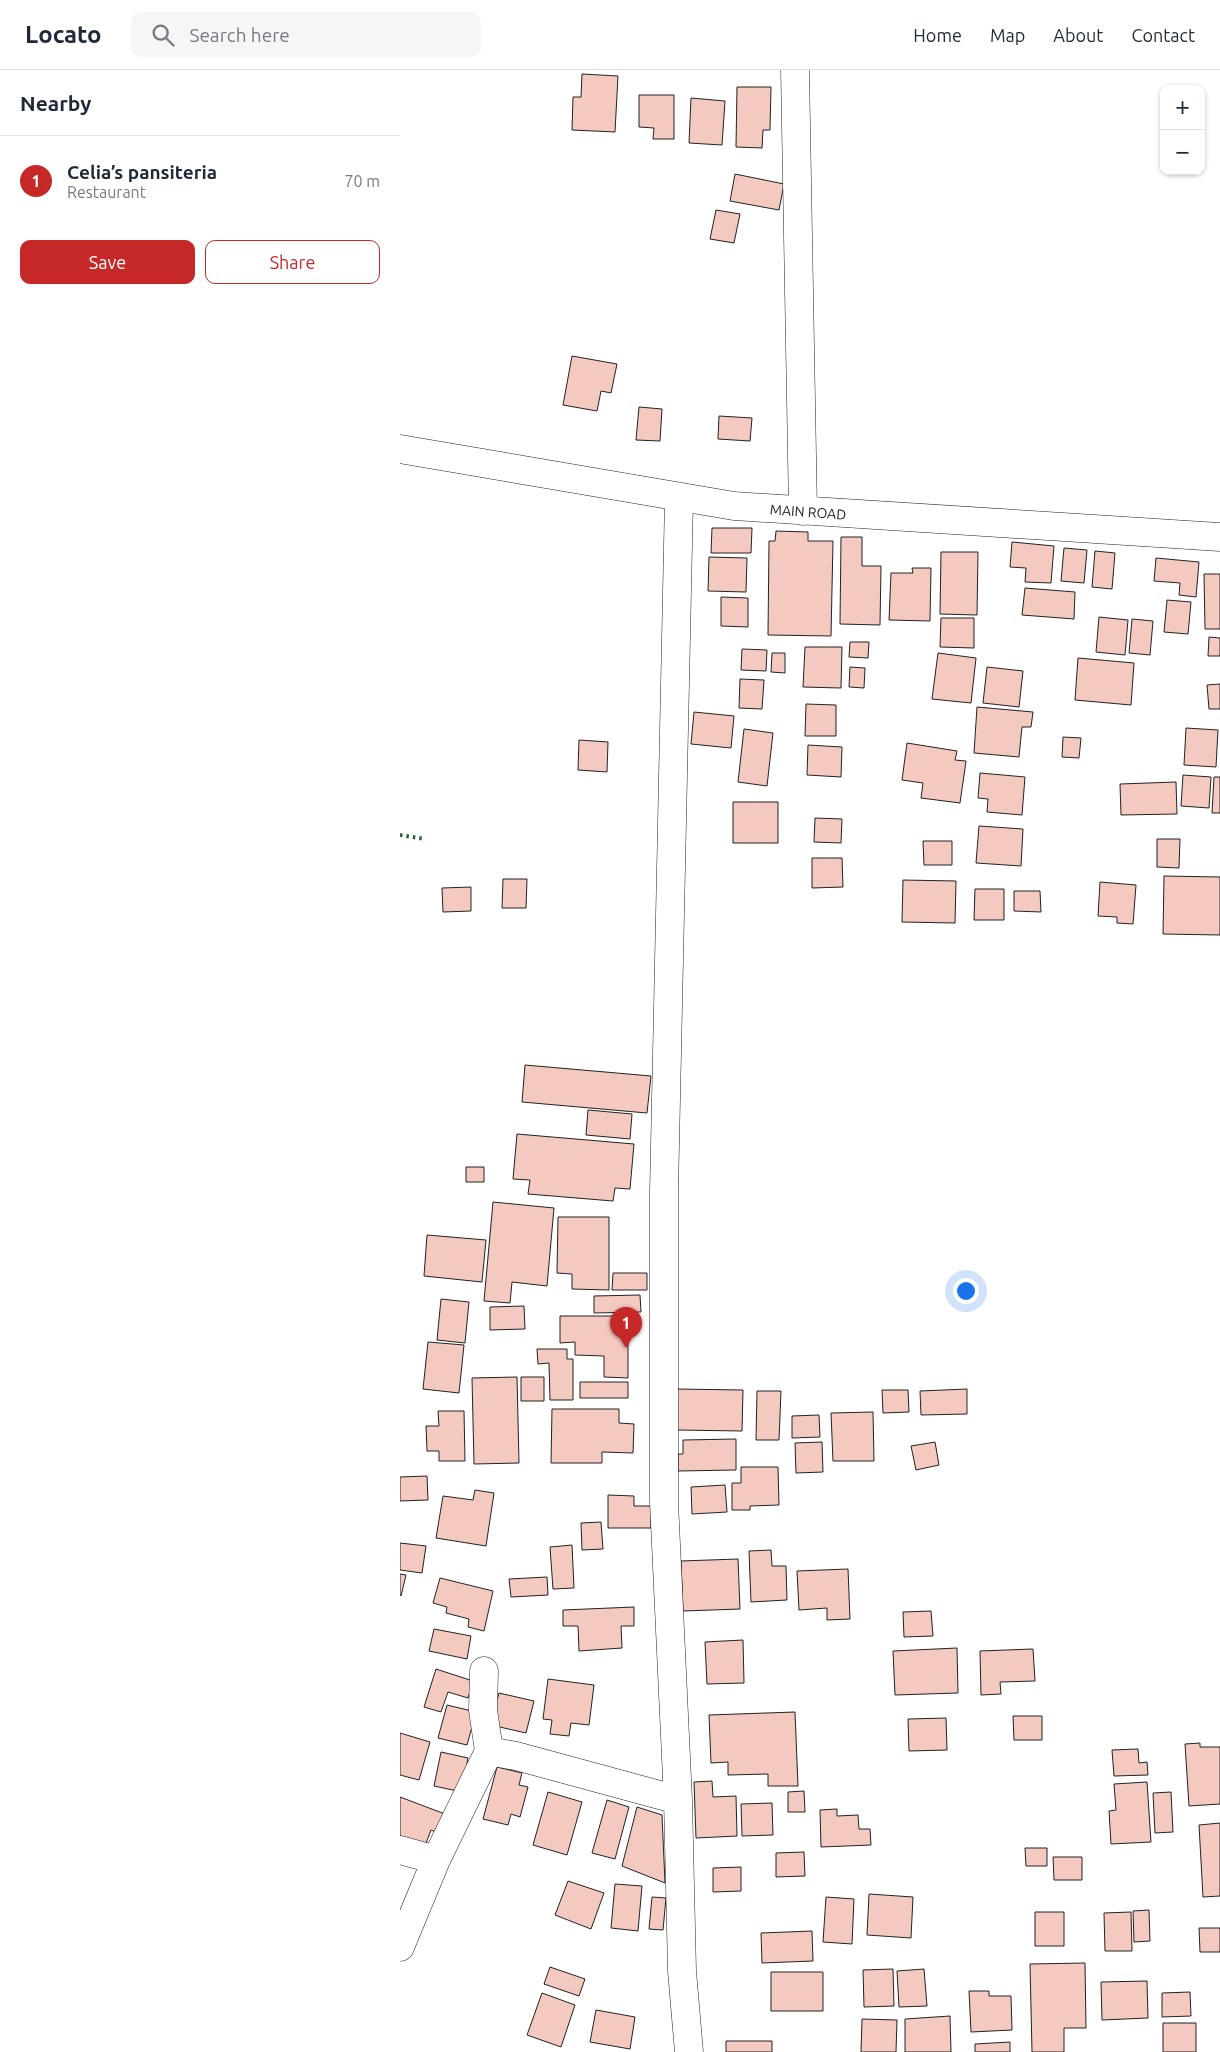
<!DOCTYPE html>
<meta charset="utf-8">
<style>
body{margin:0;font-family:Ubuntu,sans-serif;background:#f6f6f7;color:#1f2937}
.controls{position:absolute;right:15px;top:15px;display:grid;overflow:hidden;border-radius:10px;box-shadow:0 1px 4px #0004}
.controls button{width:45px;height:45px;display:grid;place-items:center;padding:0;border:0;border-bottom:1px solid #e0e1e3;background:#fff;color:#1f2937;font:25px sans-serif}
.you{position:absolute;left:565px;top:1220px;width:18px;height:18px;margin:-12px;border:4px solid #fff;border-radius:50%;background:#1a73e8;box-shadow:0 0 0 8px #1a73e833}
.badge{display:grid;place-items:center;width:32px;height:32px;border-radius:50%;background:#c62828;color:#fff;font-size:16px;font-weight:700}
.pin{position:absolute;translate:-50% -41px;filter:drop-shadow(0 1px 2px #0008)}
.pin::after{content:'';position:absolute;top:26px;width:18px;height:15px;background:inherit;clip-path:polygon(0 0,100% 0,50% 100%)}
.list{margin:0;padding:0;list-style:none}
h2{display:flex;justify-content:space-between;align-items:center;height:65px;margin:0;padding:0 20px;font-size:21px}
h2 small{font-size:16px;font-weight:400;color:#747a83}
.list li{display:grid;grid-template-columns:32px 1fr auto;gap:15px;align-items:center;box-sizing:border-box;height:90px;padding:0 20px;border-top:1px solid #e0e1e3}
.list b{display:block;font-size:19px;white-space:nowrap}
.list p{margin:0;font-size:16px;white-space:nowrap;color:#747a83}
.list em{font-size:16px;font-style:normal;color:#747a83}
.actions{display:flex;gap:10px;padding:15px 20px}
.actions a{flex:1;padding:11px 0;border:1px solid #c62828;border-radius:10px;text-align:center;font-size:18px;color:#c62828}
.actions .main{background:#c62828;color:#fff}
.icon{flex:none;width:28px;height:28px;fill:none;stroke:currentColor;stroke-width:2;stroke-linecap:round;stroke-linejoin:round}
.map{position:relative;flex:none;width:820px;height:1982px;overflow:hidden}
header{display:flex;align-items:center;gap:30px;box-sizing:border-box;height:70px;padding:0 25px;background:#fff;border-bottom:1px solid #e0e1e3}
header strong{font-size:24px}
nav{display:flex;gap:28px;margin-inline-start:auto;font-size:18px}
.search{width:350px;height:45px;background:#f6f6f7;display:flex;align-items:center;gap:12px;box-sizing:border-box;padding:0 18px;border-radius:10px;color:#747a83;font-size:19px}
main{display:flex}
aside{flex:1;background:#fff}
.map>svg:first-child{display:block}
</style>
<header>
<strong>Locato</strong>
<div class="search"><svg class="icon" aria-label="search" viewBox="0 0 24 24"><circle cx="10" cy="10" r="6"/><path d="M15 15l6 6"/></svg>Search here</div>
<nav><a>Home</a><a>Map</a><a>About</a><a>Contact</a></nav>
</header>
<main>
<aside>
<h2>Nearby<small></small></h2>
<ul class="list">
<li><span class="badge">1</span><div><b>Celia’s pansiteria</b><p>Restaurant</p></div><em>70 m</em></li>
</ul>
<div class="actions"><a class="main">Save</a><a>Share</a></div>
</aside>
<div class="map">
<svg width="820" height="1982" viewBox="0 0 820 1982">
<rect width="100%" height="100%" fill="#fff"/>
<path fill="#f3c9c0" stroke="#222" d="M182,4l36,2 -3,56 -43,-2 1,-33h8z
M337,17h34l-1,43h-7l-1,18 -26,-1z
M239,25h35v44h-21l1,-11 -15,-1z
M291,28l34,3 -3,44 -33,-2z
M335,104l49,10 -5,26 -49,-9z
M316,140l24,4 -6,29 -24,-4z
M172,286l45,8 -6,29 -10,-2 -4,20 -34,-6z
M239,337l23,2 -2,32 -24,-1z
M319,346l33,2 -2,23 -32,-2z
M312,458h40l-1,25h-40z
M376,461l32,1v9h25l-2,95 -63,-1 1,-94h6z
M441,467h21v29h19l-1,59 -40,-1z
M612,472l42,4 -3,37 -26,-1 1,-14 -16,-1z
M664,478l23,2 -3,33 -23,-2z
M695,481l20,2 -3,36 -20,-2z
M541,482h37l-1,63 -37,-1z
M309,487l38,1 -1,34 -38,-1z
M756,488l43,4 -3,35 -17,-2 1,-12 -26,-2z
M512,498h19l-1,53 -41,-1 2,-47h22z
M804,504h16v55h-15z
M625,518l50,4 -1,27 -52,-4z
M321,527l27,1v29l-27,-1z
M767,530l24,2 -3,32 -24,-2z
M699,547l29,3 -3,35 -29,-3z
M541,548h33v30l-34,-1z
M732,549l21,2 -3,34 -21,-2z
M809,567l11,1v18h-12z
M450,572h19l-1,16 -19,-1z
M405,577h37l-1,41 -38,-1z
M342,579l25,1 -1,21 -25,-1z
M372,583h13v20l-14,-1z
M538,583l38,5 -5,45 -39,-4z
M678,588l56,5 -3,42 -56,-5z
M450,597l15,1 -1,20 -15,-1z
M587,597l36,4 -4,36 -36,-4z
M340,609l24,1 -2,29 -23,-1z
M820,614v25h-11l-2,-24z
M406,634l30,1v31h-31z
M577,637l56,5 -2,15h-9l-3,30 -45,-4z
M294,642l40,4 -3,32 -40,-4z
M786,658l32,2 -2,37 -32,-2z
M344,659l29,4 -6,53 -29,-4z
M663,667l18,1 -2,20 -17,-1z
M179,670l29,2 -1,30 -29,-2z
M507,673l50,8 -2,9 11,1 -6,42 -39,-5 2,-15 -21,-3z
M408,675l34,2 -1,30 -34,-2z
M580,703l45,4 -3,38 -35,-3 1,-13 -10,-1z
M783,705l28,2 -2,31 -28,-2z
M814,707h6v36h-8z
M776,712l1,32 -56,1 -1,-31z
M333,732h45v41h-45z
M415,748l27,1 -1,24 -27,-1z
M579,756l44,3 -2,37 -45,-3z
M757,769h23l-1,29 -22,-1z
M523,771h29v24h-28z
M412,788h30l1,29 -31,1z
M764,806l56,1v58l-57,-1z
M103,809h24l-1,29h-24z
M503,810l53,1 -1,42 -53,-1z
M700,812l36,3 -3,39 -16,-1v-6l-19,-1z
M71,817v24l-28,1 -1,-24z
M575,819h29v31h-30z
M614,821h26l1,21 -27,-1z
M125,995l126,11 -4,37 -125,-11z
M188,1040l44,4 -2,25 -44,-4z
M117,1064l117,10 -4,45 -15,-1 -2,13 -85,-7 2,-14 -17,-1z
M66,1097h18v15h-18z
M93,1132l61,6 -7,78 -35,-4 -2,21 -26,-2z
M158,1147h51v73l-37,-1v-15l-15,-1z
M27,1165l59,5 -4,42 -58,-6z
M213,1203h34v17h-35z
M240,1225l1,17 -47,1v-17z
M41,1229l28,3 -4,41 -28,-3z
M124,1236l1,23 -35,1v-23z
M160,1246h68v62l-24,-1v-21l-29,-1v-13l-15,1z
M28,1272l36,3 -5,48 -36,-4z
M137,1279h30v10h6v41h-23l-1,-37 -11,1z
M117,1307l2,86 -45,1 -2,-86z
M121,1307h23v24h-23z
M180,1312h48v16h-48z
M277,1319l66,1 -1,41 -65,-1z
M567,1319v25l-46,1 -1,-24z
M482,1320h26l1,22 -26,1z
M357,1321h24l-2,49h-23z
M152,1339h67v14l15,1 -1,29 -31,-1v11h-51z
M38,1341h26l1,50h-26v-10h-12l-1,-25h13z
M473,1342l1,49h-41l-2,-48z
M419,1345l1,22 -28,1v-22z
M336,1369v31l-58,1v-17h5v-14z
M422,1372l1,30 -27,1 -1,-30z
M535,1372l4,23 -23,5 -5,-24z
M341,1397h37l1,38 -29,1v4h-18v-27h9z
M27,1406l1,24 -28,1v-24z
M325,1415l2,27 -35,2 -1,-27z
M75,1420l19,3 -8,53 -50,-8 7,-42 30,4z
M208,1425l26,1v10h17v22h-43z
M201,1452l2,27 -21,1 -1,-27z
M0,1473l26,3 -4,27 -22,-3z
M172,1475l2,43 -21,1 -3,-42z
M371,1480l1,16h14l1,34 -36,2 -2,-51z
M338,1489l2,50 -57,2 -2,-50z
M448,1499l2,50 -23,1v-12l-28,2 -2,-39z
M0,1504l6,1 -5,21 -1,-1z
M147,1507l1,18 -37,2 -2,-18z
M40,1508l53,13 -9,40 -16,-4 1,-8 -23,-6 1,-6 -14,-4z
M234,1537v19h-13l1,22 -43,3 -1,-25h-15v-16z
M531,1541l2,25 -29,1 -1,-25z
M34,1559l37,7 -4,23 -38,-8z
M343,1570l1,43 -37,1 -2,-42z
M557,1578l1,45 -63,2 -2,-44z
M633,1579l2,32 -35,1 1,12 -20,1 -1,-44z
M36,1599l37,12 -5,17 -20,-6 -7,20 -17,-5z
M148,1609l46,6 -5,40 -18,-2 -2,13 -19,-2 2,-14 -9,-1z
M99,1623l35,8 -8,32 -35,-8z
M47,1635l29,7 -9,33 -29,-7z
M395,1642l3,74h-30v-12l-40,1v-13l-17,1 -2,-48z
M613,1646h29v24h-28z
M546,1648l1,32 -38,1 -1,-32z
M0,1663l30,9 -11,38 -19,-5z
M800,1673v4h20v57l-31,2 -4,-62z
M738,1679l1,14 8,-1 1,13 -34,1 -2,-26z
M41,1682l27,6 -6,34 -28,-6z
M97,1697l25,6 -3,12 9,2 -8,30 -9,-3 -3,11 -25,-6z
M312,1711l1,16 23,-1 1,40 -41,2 -2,-56z
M747,1712l4,60 -40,2 -2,-33 7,-1 -2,-26z
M404,1721l1,21h-17v-20z
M148,1722l34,10 -15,53 -34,-10z
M771,1722l2,40 -18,1 -2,-40z
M0,1727l45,17 -7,19 -7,-3 -6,16 -25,-10z
M207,1730l22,7 -14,52 -23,-6z
M372,1733l1,32 -31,1 -1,-32z
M237,1737l25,8 3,68 -43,-17z
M437,1739v7l21,-1 1,14h11l1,16 -50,2 -1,-37z
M820,1753v73l-17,1 -4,-72z
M625,1778h22v18h-21z
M404,1782l1,24 -29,1v-24z
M653,1787h29v23h-28z
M341,1797v24l-28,1v-24z
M168,1811l36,12 -13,36 -36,-14z
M215,1814l27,2 -4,45 -27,-3z
M469,1824l44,3 -2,41 -44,-3z
M252,1827l14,1 -3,32 -14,-1z
M426,1827l28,2 -2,45 -29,-2z
M749,1840l1,31 -16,1 -1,-31z
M635,1842h29v34h-29z
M731,1842l1,39h-27l-1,-38z
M799,1858h21v24h-20z
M412,1861l1,30 -51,2 -1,-30z
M685,1893l1,65h-22v24h-32l-2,-88z
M150,1897l35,12 -6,17 -35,-12z
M493,1899l1,37 -30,1 -1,-37z
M524,1899l3,37 -28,1 -2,-36z
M371,1902h52v39h-52z
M747,1911l1,37 -46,2 -1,-38z
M569,1921h20v5h22l1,34 -41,2z
M790,1922l1,24 -29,1v-24z
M142,1923l33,12 -14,42 -34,-12z
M196,1940l39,7 -5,32 -40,-7z
M550,1946l1,36h-46v-33z
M462,1949l35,1 -1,32h-35z
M763,1953h33v29h-33z
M326,1971h46v11h-46z
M610,1972v10h-35v-8z"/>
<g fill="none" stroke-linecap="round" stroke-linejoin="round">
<defs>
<path id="minor" d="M395,0l8,441
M0,379l334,57 486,31
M279,429l-15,693v310l14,298 4,171 7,81
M84,1601l-1,39 6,41
M0,1780l36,10 53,-109 27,5 162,44
M0,1877l36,-87"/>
</defs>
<use href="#minor" stroke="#222" stroke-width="29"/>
<use href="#minor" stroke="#fff" stroke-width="28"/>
<path stroke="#2f5e38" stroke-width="4" stroke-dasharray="2.5 4" stroke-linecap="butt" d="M0,765l25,4"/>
</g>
<g text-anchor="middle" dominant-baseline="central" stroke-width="4" stroke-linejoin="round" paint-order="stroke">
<g font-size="14" fill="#222" stroke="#fff">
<text transform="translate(408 442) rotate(4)">MAIN ROAD</text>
</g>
</g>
</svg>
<div class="controls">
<button>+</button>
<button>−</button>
</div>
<div class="you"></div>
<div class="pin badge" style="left:226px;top:1278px">1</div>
</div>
</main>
